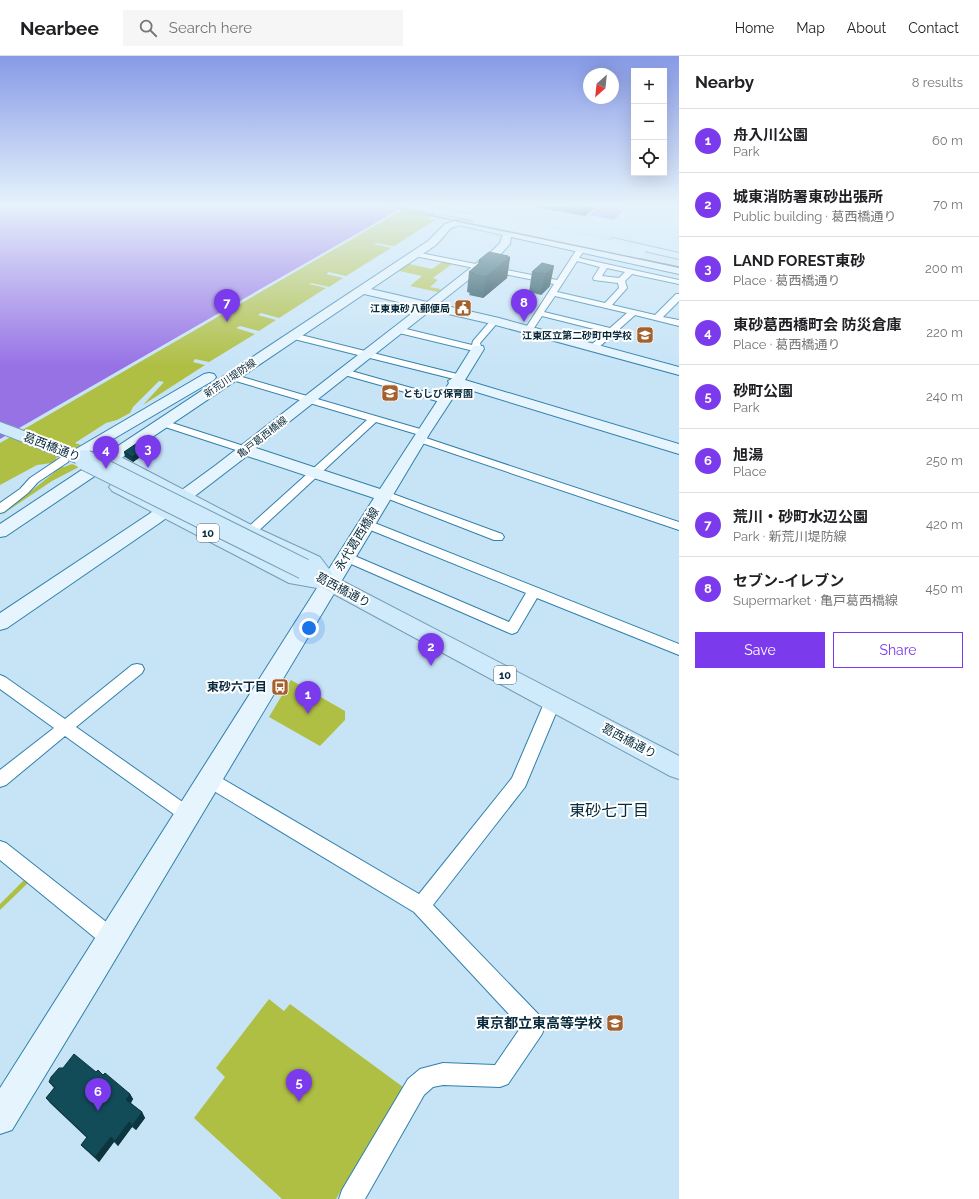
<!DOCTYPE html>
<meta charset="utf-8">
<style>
body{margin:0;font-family:Raleway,"Noto Sans JP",sans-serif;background:#f6f6f6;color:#202124}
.controls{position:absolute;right:12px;top:12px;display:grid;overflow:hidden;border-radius:0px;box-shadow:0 4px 16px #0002}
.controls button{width:36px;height:36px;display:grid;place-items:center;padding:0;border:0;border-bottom:1px solid #e0e0e0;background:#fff;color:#202124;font:20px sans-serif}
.compass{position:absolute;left:583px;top:12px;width:36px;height:36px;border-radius:50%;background:#fff;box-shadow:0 4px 16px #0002;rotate:207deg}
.you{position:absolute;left:309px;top:572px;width:14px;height:14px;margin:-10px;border:3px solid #fff;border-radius:50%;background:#1a73e8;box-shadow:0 0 0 6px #1a73e833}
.badge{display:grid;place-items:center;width:26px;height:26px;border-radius:50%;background:#7c3aed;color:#fff;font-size:13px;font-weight:700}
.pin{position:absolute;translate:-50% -33px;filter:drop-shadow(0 1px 2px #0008)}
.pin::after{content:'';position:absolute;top:21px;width:14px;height:12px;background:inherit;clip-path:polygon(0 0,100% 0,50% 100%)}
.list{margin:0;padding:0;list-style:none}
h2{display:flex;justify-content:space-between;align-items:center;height:52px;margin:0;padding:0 16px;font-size:17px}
h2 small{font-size:13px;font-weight:400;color:#757577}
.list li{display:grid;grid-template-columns:26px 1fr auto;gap:12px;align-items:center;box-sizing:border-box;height:64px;padding:0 16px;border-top:1px solid #e0e0e0}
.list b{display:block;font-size:15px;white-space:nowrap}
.list p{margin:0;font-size:13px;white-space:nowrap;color:#757577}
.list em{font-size:13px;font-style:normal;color:#757577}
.actions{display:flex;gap:8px;padding:12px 16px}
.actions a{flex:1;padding:9px 0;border:1px solid #7c3aed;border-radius:0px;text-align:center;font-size:14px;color:#7c3aed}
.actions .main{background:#7c3aed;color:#fff}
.icon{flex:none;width:22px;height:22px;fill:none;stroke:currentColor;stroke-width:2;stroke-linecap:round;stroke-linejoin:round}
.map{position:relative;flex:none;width:679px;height:1143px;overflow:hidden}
header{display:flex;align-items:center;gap:24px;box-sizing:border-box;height:56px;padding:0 20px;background:#fff;border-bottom:1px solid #e0e0e0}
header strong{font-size:19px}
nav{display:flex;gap:22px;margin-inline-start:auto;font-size:14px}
.search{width:280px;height:36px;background:#f6f6f6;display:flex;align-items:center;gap:10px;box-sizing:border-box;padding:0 14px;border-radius:0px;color:#757577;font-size:15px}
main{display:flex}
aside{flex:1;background:#fff}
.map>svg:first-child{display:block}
</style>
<header>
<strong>Nearbee</strong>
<div class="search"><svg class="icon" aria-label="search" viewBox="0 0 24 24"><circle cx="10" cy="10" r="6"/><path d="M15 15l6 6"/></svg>Search here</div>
<nav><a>Home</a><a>Map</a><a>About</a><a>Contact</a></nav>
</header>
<main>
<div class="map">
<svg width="679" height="1143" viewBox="0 0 679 1143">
<rect width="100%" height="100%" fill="#c7e4f7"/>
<path fill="#afbf44" d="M409,150h45h-4l-20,11 -2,2 7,1 -41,26 -18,-3 -2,1 17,4 -45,28 -17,-4 -3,2 17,4 -14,9 -18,-4 -2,1 17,4 -47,30 -18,-5 -3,2 18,5 -17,11 -19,-5 -4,2 19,6 -46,28 -14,-3 -2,3 12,3 -62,40 21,-23 -5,-1 -26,26 -3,6 -13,7 -11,3 -31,20 6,2 -25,13 1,1 -5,4 -15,2 -37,20v-42z
M442,206l10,2 -19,14 5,2 -8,7 11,2 -3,3 -28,-6 12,-10 -27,-6 10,-7 27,6z
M72,408l7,3 -27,14 -52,35 61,-49h3z
M291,624l54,31v9l-25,26 -51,-29z
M26,822l4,3 -30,29v-6z
M269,943l15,12 6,-7 113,83 -67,112h-54l-88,-81 31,-41 -9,-9z"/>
<path fill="#9772e5" d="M0,150h405l-405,233z
M601,150h27l-14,14 -25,-5z"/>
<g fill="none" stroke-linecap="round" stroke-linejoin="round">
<defs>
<path id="street" d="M577,193h6l1,2 -5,7 100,22v4l-47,-10 -7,7 2,7 -15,17 43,10 21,-21h3v7l-16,16 16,3v6l-44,-11 -38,34h-6l-1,-2 1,-2 15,-13 -64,-16 -10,15h-6l-1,-2 29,-45 -139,-28 -4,-2 4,-2 142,28zM577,205l23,6 -7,11 1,2 24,3 1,5 -14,15 -48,-11zM607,212l18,4 -6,6 -17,-2zM555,240l72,17 -17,15 -66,-16z
M495,262l4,3 -19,22 2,6 -4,3 -83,-20 -1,-2 4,-3 74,18 1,-4 19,-22z
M293,277l168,42 2,2 -5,3 -168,-42 -1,-2z
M344,313l103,29 2,2 -5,3 -103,-29 -2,-2z
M232,318l195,57 1,2 -5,3 -47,-14 -122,113h-8l-2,-3 2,-3 121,-109 -138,-41 -2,-2z
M163,364l87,28 1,2 -1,2h-8l-83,-27 -1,-2 1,-2z
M420,380l259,86v8l-263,-89 -1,-2 1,-2z
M64,401l5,3 -1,2 -30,20 -10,11 -24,19 -4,1v-10l20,-14 10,-11 30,-20z
M385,435l117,43 2,3 -2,3h-8l-113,-44 -2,-2 2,-2z
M367,464l312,124v11l-142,-57 -20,34 -5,2 -5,-2 -165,-72 -2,-3 2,-3h8l159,68 17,-29 -163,-66 -2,-3 2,-3z
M137,608l5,1 2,4 -2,4 -66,54 118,83 3,5 -3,5 -6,3 -6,-3 -117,-84 -59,49 -6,2v-17l54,-42 -54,-39v-14l5,2 60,42 67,-54z
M553,639l5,2 3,4 -36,86 -92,118 109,113 3,8 -3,8 -34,50 -8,3 -57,-2 -10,2 -9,8 -59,104h-26l3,-9 66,-111 12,-10 23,-6 52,2 26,-38 -107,-115 -210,-127 -2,-5 2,-5 6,-2 6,2 203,119 93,-116 33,-77 3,-4z
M0,785l6,2 113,89 3,7 -3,7 -7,3 -7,-3 -105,-86z"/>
<path id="secondary" d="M457,164l5,3 -2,2 -9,3 -15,17 -65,44 56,13 65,-51 8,-8 4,-12 3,-1 172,38v6l-168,-37 -1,7 -10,11 -62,49 61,14 180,49v8l-187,-51 -61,-14 -175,138 124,41 69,-106 -1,-2 5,-3 20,-32h10l1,3 -19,31 214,64v10l-219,-67 -30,46 -330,552 -88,145 -12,4v-46l374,-590 -127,-42 -86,66 -154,106 -7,2v-17l149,-99 67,-49 204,-158 -56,-13 -358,242 -6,1v-13l428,-283 17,-17z
M209,317l5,1 2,3 -2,3 -135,79 -5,2 -5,-2 -3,-3 3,-3 135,-79z"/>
<path id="primary" d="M408,150h20l50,9 5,3 -5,3 -65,-12z
M462,164l49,11 1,2 -5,3 -49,-11 -1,-2 1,-2z
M613,182l66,15v6l-70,-16 -1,-2z
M0,366l91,34 3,4 -3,4 -6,1 -6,-1 -79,-31z
M109,397l6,1 142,74 63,29 12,16 -1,2 348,181v23l-9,-3 -349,-189 -4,1 -28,-5 -177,-92 -3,-4 3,-4 6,-1 6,1 170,86 3,-5h3l-57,-28 -140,-74 -3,-4 3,-4z"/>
</defs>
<use href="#street" stroke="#2f80ac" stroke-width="2"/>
<use href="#secondary" stroke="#2f80ac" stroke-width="2"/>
<use href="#primary" stroke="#739db6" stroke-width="2"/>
<use href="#street" fill="#fff" fill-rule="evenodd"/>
<use href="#secondary" fill="#e6f4fd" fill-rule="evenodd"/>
<use href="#primary" fill="#ceeafb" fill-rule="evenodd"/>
<path stroke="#5b7c8e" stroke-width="1.5" d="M385,150l294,61"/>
<defs>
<path id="primary-bridge-far1" d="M478,162l161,34"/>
<path id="primary-bridge" d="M85,404l219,109"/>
</defs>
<use href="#primary-bridge-far1" stroke="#739db6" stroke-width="12" stroke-linecap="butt"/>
<use href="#primary-bridge" stroke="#739db6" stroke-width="22" stroke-linecap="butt"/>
<use href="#primary-bridge-far1" stroke="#ceeafb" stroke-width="12"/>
<use href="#primary-bridge" stroke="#ceeafb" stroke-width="20"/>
</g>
<path fill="#0f414d" d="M528,150h69l-12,10z
M508,200v1h2l-3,21 -24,20 -14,-3 1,-2 -3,-1 2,-20 9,-8 1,-4z
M542,207l8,23 -9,9 -12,-3 3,-20z
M154,386l1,5 -22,15 -8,-5 -1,-5z
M96,1016l7,3 27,19 3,5 -2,4 11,9 3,6 -9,12 -4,-3 -14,19 -4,-4 -15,20 -13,-12 -5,-5 6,-7 -37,-35 -4,-5 8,-10 -5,-6z"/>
<path fill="#0d353e" d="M590,150h7l-12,10 2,-8z
M508,200l-1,4 3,-3 -3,21 -24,20 3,-21z
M554,210l-4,20 -9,9 4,-21z
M154,386l1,5 -22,15 -1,-5z
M130,1038l3,5 -4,6 -3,-5z
M142,1056l3,6 -9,12 -3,-5z
M129,1066l3,5 -14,19 -3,-5z
M111,1081l3,5 -15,20 -4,-5z"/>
<path fill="#124c59" stroke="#0d353e" d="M571,150h19l-3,2z
M489,196l19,4 -2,1h4l-24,20 -14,-3 2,-1 -5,-1 13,-11 -3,-1z
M542,207l12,3 -9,8 -13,-2z
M149,379l5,7 -22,15 -8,-5z
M74,998l22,18 2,-2 5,5 2,-2 25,21 -4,6 16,12 -9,13 -4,-3 -14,19 -4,-4 -16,20 -14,-12 6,-8 -41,-39 9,-11 -6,-5 2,-5 8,-9h4z"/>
<linearGradient id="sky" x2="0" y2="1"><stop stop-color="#879ae7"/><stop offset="0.48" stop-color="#e6f3fb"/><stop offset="1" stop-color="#e6f3fb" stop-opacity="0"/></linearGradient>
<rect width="679" height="310" fill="url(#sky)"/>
<defs>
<symbol id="civic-square" viewBox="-11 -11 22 22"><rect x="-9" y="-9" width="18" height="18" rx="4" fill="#a3612d" stroke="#fff"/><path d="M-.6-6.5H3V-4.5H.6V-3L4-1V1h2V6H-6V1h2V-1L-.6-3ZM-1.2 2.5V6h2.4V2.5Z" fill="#fff"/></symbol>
<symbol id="school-square" viewBox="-11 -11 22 22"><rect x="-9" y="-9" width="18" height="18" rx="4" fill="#a3612d" stroke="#fff"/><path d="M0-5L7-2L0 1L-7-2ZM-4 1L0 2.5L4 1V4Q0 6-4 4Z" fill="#fff"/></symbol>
<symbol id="bus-square" viewBox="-11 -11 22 22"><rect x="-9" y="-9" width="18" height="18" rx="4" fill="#a3612d" stroke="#fff"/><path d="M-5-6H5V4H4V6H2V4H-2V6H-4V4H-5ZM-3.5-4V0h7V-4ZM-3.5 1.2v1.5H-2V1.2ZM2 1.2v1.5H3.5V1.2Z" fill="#fff"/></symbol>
</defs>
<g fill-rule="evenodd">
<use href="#civic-square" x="453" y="242" width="20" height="20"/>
<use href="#school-square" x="635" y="269" width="20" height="20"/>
<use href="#school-square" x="380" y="327" width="20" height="20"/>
<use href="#bus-square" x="270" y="621" width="20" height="20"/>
<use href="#school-square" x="605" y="957" width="20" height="20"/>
</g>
<g text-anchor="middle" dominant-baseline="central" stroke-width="4" stroke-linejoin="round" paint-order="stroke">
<g font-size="10" font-weight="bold" fill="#06293b" stroke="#fff" text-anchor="end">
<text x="450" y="252">江東東砂八郵便局</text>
<text x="632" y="279">江東区立第二砂町中学校</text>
<text x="403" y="337" text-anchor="start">ともしび保育園</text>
</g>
<g font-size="10" fill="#06293b" stroke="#fff">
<text transform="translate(230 322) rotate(-34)">新荒川堤防線</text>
<text transform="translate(262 381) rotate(-38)">亀戸葛西橋線</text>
</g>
<g fill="#fff" stroke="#516976" stroke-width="1">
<rect x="197" y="468" width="22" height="18" rx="3"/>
<rect x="494" y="610" width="22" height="18" rx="3"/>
</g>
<g font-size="11" font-weight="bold" fill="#06293b">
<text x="208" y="477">10</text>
<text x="505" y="619">10</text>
</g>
<g font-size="12" fill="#06293b" stroke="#fff">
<text transform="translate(52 391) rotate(21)">葛西橋通り</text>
<text transform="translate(357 483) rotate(-58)">永代葛西橋線</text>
<text transform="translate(343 534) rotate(28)">葛西橋通り</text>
<text transform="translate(629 685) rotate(28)">葛西橋通り</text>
</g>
<g font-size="12" font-weight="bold" fill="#06293b" stroke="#fff" text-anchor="end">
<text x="267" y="631">東砂六丁目</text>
</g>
<g font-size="14" font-weight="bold" fill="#06293b" stroke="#fff" text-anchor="end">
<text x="602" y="967">東京都立東高等学校</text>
</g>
<g font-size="16" fill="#06293b" stroke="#fff">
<text x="609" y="754">東砂七丁目</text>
</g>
</g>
</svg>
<div class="controls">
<button>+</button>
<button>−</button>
<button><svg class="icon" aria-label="locate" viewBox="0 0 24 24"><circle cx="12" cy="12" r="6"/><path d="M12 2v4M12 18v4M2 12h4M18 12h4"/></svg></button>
</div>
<svg class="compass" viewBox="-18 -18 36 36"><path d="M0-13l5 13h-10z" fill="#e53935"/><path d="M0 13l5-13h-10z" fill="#757577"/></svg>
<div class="you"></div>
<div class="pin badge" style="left:308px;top:658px">1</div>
<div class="pin badge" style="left:431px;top:610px">2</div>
<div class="pin badge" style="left:148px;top:412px">3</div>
<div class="pin badge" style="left:106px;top:413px">4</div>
<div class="pin badge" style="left:299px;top:1046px">5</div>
<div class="pin badge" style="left:98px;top:1055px">6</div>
<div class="pin badge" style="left:227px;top:266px">7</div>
<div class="pin badge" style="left:524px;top:266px">8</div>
</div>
<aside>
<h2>Nearby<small>8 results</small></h2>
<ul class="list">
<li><span class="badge">1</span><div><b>舟入川公園</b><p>Park</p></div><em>60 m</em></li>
<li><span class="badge">2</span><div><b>城東消防署東砂出張所</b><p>Public building · 葛西橋通り</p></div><em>70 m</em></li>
<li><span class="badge">3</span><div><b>LAND FOREST東砂</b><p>Place · 葛西橋通り</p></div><em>200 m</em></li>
<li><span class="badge">4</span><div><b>東砂葛西橋町会 防災倉庫</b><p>Place · 葛西橋通り</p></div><em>220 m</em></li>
<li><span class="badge">5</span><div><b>砂町公園</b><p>Park</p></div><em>240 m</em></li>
<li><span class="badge">6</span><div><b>旭湯</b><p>Place</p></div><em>250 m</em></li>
<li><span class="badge">7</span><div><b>荒川・砂町水辺公園</b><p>Park · 新荒川堤防線</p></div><em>420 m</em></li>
<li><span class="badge">8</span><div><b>セブン-イレブン</b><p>Supermarket · 亀戸葛西橋線</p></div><em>450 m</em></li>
</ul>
<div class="actions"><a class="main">Save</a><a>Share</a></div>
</aside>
</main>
